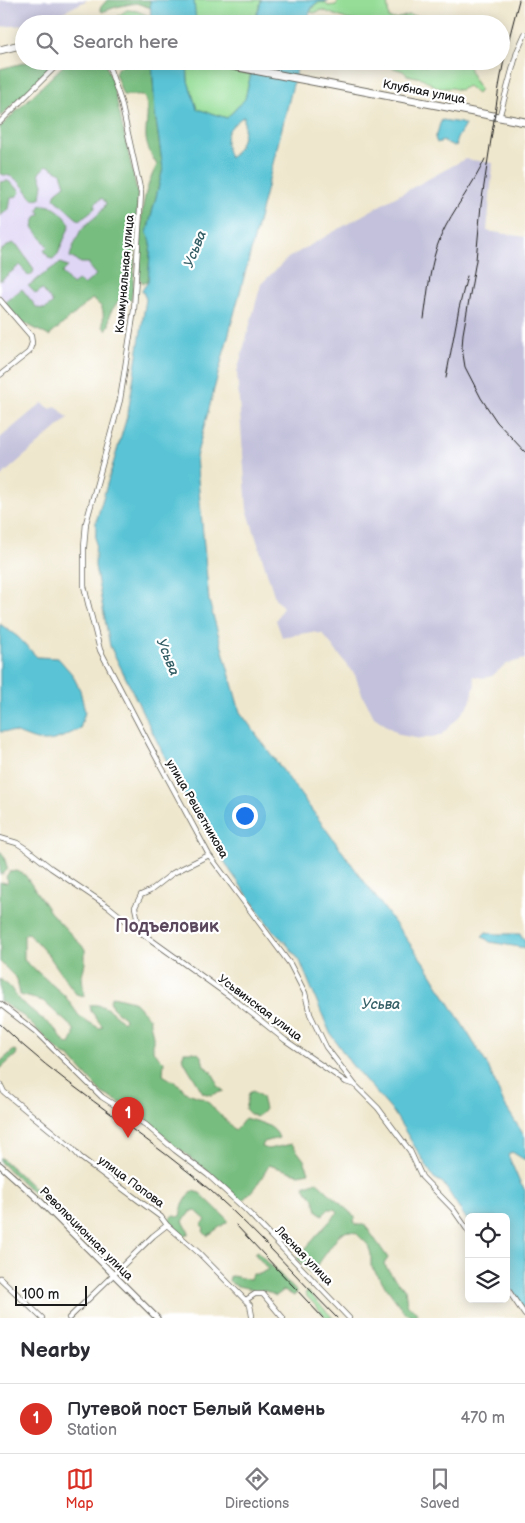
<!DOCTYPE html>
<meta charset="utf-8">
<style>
body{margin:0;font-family:"Balsamiq Sans",sans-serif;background:#f2f2f3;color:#2b2b33}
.controls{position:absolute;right:15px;bottom:15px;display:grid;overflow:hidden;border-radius:8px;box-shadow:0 2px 12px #0003}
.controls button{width:45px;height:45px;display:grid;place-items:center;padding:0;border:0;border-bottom:1px solid #e1e1e2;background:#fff;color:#2b2b33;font:25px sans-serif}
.scale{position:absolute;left:15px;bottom:12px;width:72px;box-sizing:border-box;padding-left:5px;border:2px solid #1c1c1c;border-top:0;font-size:14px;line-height:18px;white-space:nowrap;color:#1c1c1c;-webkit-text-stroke:4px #fff;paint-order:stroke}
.you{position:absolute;left:244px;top:815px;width:18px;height:18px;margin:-12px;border:4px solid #fff;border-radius:50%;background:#1a73e8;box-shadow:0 0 0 8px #1a73e833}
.badge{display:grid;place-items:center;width:32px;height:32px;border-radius:50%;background:#d93025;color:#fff;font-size:16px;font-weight:700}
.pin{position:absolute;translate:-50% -41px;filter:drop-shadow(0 1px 2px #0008)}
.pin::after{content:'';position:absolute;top:26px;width:18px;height:15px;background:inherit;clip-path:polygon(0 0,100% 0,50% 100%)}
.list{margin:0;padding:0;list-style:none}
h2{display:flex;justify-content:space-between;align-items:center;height:65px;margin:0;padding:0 20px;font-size:21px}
h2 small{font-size:16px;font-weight:400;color:#7c7c81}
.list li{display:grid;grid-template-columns:32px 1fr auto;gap:15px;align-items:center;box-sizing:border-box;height:70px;padding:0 20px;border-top:1px solid #e1e1e2}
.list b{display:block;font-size:19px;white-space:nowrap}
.list p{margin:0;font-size:16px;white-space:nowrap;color:#7c7c81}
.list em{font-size:16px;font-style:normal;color:#7c7c81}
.icon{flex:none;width:28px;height:28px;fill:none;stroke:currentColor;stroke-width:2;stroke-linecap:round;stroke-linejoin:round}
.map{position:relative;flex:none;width:525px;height:1318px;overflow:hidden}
.search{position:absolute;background:#fff;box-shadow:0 2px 12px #0003;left:15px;right:15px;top:15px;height:55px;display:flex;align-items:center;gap:12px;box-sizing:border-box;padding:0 18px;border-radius:28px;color:#7c7c81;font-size:19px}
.sheet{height:135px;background:#fff}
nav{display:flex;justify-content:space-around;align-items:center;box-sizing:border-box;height:70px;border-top:1px solid #e1e1e2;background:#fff;font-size:14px;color:#7c7c81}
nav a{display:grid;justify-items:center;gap:2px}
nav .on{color:#d93025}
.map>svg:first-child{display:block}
</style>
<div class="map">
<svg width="525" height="1318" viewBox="0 0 525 1318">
<rect width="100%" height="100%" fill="#fff"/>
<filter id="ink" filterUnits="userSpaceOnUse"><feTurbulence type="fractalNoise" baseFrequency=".02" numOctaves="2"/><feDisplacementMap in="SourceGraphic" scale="10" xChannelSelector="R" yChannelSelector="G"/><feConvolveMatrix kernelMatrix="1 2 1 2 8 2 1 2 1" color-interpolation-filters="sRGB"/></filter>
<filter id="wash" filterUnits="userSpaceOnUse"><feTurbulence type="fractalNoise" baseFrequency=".0096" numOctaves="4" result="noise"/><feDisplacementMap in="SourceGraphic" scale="20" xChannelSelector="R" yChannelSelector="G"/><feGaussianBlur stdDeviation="1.12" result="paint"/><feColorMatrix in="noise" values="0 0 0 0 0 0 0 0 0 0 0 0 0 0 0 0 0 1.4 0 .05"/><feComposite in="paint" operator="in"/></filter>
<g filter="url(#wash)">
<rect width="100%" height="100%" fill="#efe7cd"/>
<path fill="#dfd5f5" d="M68,61h33l4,2 33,133 -5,93 -2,11 -39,-1 -43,37 -30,-16 -19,-25v-168z"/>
<path fill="#c3c1db" d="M0,0h87l-47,24h-16v1l-24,2z
M465,159l28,4 -6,68 38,6v422l-19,5 -14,12 -8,2 -11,-2 2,8 -5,19 -13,16 -16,16 -20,4 -21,-4 -26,-18 -12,-23 -7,-19 -32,-41 -11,-2 -30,5 -6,-17 7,-13 -8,-9 -28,-89 -10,-137 24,-88 27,-26 89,-51z
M42,403l9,6 5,-3 12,12 -68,59v-39z"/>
<path fill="#96de98" stroke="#597d5a" d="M194,0h67c-1,9 -6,15 -6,24h-60z
M339,0h48l2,19h7l13,-4 15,2 -1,7h-60l-4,-3 -11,-1 -26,-10 -8,3 -4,-1 6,-9 9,-1 3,4 8,-1z
M127,10l10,1 14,6v7h-44z
M187,61h67l-9,38 -18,19 -30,-9 -9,-28z
M373,61h27l26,5 1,-5h41l3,13 9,16 -3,4 -9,-8 -8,4 -8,-2h-14l-16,-10 -15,-3 -4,-4z
M307,1291l26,27h-6l-22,-24z"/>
<path fill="#78bd80" stroke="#4a6c4e" d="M107,0h43l1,8 -15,-5 -20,4 -14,5 -2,-4z
M31,61h3l4,4h11l1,3 -50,49v-48z
M68,61h33l4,2 7,17 26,116 -5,93 -2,11h-12l-9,13 -1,12 -3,5 -3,-3c0,-15 3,-19 -11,-28l-43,37 -30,-16 -14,-18 17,-13 15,19 8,1 8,-6 -11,-14 -6,5 -8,-8c8,-5 25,-20 33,-23l7,4 -6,6 10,12 6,-5 6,5 12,-10 -6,-7 -1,-5h-8l-11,-6c1,-6 8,-22 11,-27 8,-10 21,-15 25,-27l-4,-5 -7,5v5l-15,12 -4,-2 -22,-20 2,-6 9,-7 -4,-12 -14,-8 -8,8 4,11 -2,14 -8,1c-6,-7 -12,-18 -21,-22 -4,-2 -8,-2 -12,-3v-47z
M133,61h19l3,52 8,56 -16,63 4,9 -3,41 -5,1 -4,-5c1,-28 0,-70 10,-95 2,-6 5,-12 8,-18 -5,-8 -10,-17 -11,-27 -1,-14 5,-31 -3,-43h-20l-8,-22 3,-6 14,-4z
M8,181l11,8 1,4 -3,3 -6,2 -2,11 -9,7v-34z
M41,205c3,0 6,0 9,1 7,2 18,12 20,19l-12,29 -5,5 -4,-1 -5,-8 4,-3 -15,-20 3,-10 4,-3 -2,-4z
M12,243l5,2 17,24 -1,4 -5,3 -8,-11 -20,16v-30z
M0,851c5,4 5,12 8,18l-4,4 -4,2z
M17,871l8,4 25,37 35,37v14l-3,13 2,20 -8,-2 -27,-38 -21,-23 -4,2v25l41,36 15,21 19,11 4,-1 -12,-16 -1,-6c15,-2 23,8 33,17l2,-3 -13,-12 -2,-7 3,-4 20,5 16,17 4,18v15l11,11 -1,13 18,11 4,6 20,7 30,31 5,-5 5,-7c12,4 30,6 34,20l-15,4 -2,5 6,2 24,-5 12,16 5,12 -11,2 -29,-9c-7,13 -16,27 -28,36l-26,-24 -41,-32 -30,-27 -8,-7 -34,-18 -32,-36 -8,-3 -39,-38 -23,-15v-22l10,8 9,13 37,30 9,13 5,1 4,-8v-7l-31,-28 -23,-6 -3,-16 -17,-17v-80l7,1 1,-3 -2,-3 3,-5z
M14,1050l3,1 -1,4 -16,14v-7z
M184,1052c14,0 17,-1 20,14l7,5 7,12 -2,2 8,6 -13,4 -8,-2 -21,-35z
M253,1091l9,6 3,12 -3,4 -6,4 -7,-4 -4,-4 4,-16z
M0,1157l40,36 -4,2 -36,-33z
M316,1181l39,36 -1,4 3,4h8l23,33 -4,6 10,14 11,11 2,15 10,9 -2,5 -11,-6 -33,-46v-12l-3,-9 -12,-12 -8,-2 -8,3 -29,40 -14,-16 41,-46 -3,-3h-6l-6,6 -6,-4 -3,-12 -7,-7 -3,-6z
M192,1191l8,2 28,27 -1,2 -20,14 -4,-5 1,-3 -3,-3 5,-5 -10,-9h-5l-8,10 6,11 -1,2 -5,3 -15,-16 6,-6 3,2 3,-1 3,-12z
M257,1251l40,41 -3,4 -10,-6 -8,6 -12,-6 -9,2c-8,-7 -19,-3 -26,-11l1,-5c7,0 12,3 20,3l2,-5h8l8,-5 -14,-16z"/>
<path fill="#5ac4d6" stroke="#3b7079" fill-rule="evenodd" d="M150,0h44l2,23 -45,1z
M261,0h68c-4,3 -7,1 -12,3 -6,2 -8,13 -10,18l1,3h-53c0,-9 5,-15 6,-24z
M152,61h35l1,20 9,28 30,9 18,-19 9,-38h45l-51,201 -52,195 13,144 31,111 187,255 61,99 16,38 21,33v23l-13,-8 -4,3 12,28 5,7v120l-19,-29v-64h-37v6l-26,-40 -9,-5 -40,-65 -43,-49 -21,-31 -30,-72 -15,-19 -12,-11 -42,-59 -48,-78 -73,-148 -15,-80 1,-44 32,-109 18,-114 -4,-9 6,-8 3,-40 -4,-9 16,-64 -8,-56zM244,116c1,18 -1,29 -14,42 -8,-21 -4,-29 14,-42z
M442,120l19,3 4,2 -9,15 1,5 -3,1 -11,-5 -6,2 -2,-5c4,-6 3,-13 7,-18z
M0,624l18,13 19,20 21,1 14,16 8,16 5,22 -5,17c-12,5 -24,13 -37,12 -15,-1 -26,-12 -43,-9z
M486,932l10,2h24l2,4 3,1v9l-35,-6 -8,-6z"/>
</g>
<g filter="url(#ink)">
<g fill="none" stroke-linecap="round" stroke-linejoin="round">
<defs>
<path id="minor" d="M107,61l14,41 20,91 -7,117 -14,90 -34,123 -2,24v39l4,17 12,47 49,94 60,111 81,109 15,29 5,21 16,33 29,38
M499,118l18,-66 8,-18
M0,122l61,-61
M0,300l31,36 1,7 -3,9 -29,23
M0,838l17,5 11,7 23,18 58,39 27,22 99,71 50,40 61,42 9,3 23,23 32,43 12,26 31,32 16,23
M136,929c4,-7 0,-15 -1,-22l6,-12 9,-4 23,-18 36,-18
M0,1004l35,27 67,66 44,28 29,25 33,25 36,33 105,110
M0,1084l4,8 67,55 9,10 81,60 6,8 32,28 51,52 2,11
M0,1278l42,40
M506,1287l19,28
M246,1300l9,-6h8l20,24
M69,1318l84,-82 14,-11"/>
<path id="tertiary" d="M0,1165l38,34 119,119"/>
<path id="primary" d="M0,50l24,-6
M207,61l318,61"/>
</defs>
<use href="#minor" stroke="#66635a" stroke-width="6"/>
<use href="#tertiary" stroke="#66635a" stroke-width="7"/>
<use href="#primary" stroke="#66635a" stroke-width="9"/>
<use href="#minor" stroke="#fff" stroke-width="4.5"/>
<use href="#tertiary" stroke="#fff" stroke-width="5"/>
<use href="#primary" stroke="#fff" stroke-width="7"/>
<path stroke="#1c1c1c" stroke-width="1" d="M519,0l-14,54 -6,33 -18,118 -5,55 -13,74 -1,14 3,19 16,31 16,24 28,30
M424,319c4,-27 6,-57 17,-83 12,-27 32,-50 44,-77
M446,378l13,-70 8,-32
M0,1024c58,57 128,99 191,150 53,43 99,96 146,144
M236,1225l87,93"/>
</g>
</g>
<g text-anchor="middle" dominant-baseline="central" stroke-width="4.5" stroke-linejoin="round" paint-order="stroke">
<g font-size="12" fill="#1c1c1c" stroke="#fff">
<text transform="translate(424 92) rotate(11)">Клубная улица</text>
<text transform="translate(125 274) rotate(-85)">Коммунальная улица</text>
<text transform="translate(197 809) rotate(60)">улица Решетникова</text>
<text transform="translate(260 1008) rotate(37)">Усьвинская улица</text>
<text transform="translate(131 1182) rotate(36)">улица Попова</text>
<text transform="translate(86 1234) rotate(45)">Революционная улица</text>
<text transform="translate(304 1256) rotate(46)">Лесная улица</text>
</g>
<g font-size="14" font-style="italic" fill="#355f66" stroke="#fff">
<text transform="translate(195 249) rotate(-68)">Усьва</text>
<text transform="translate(168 657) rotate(68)">Усьва</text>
<text x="381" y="1004">Усьва</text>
</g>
<g font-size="18" font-weight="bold" fill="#5c485d" stroke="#fff">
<text x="167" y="926">Подъеловик</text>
</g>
</g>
</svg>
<div class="controls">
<button><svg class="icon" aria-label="locate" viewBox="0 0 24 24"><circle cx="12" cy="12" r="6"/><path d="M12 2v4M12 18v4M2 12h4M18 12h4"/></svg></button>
<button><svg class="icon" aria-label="layers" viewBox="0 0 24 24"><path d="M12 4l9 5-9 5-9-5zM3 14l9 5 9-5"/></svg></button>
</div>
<div class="scale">100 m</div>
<div class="you"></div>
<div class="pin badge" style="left:128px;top:1138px">1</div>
<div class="search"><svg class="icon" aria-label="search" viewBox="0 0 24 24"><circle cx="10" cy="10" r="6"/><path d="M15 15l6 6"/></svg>Search here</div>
</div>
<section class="sheet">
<h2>Nearby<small></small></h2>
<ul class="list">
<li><span class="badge">1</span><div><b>Путевой пост Белый Камень</b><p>Station</p></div><em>470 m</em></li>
</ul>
</section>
<nav>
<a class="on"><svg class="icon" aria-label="map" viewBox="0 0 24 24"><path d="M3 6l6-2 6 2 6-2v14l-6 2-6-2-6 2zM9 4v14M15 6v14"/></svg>Map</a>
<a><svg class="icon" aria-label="directions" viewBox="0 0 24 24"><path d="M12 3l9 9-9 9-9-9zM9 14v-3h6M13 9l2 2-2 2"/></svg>Directions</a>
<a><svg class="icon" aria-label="saved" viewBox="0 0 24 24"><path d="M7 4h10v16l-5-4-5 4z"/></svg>Saved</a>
</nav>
